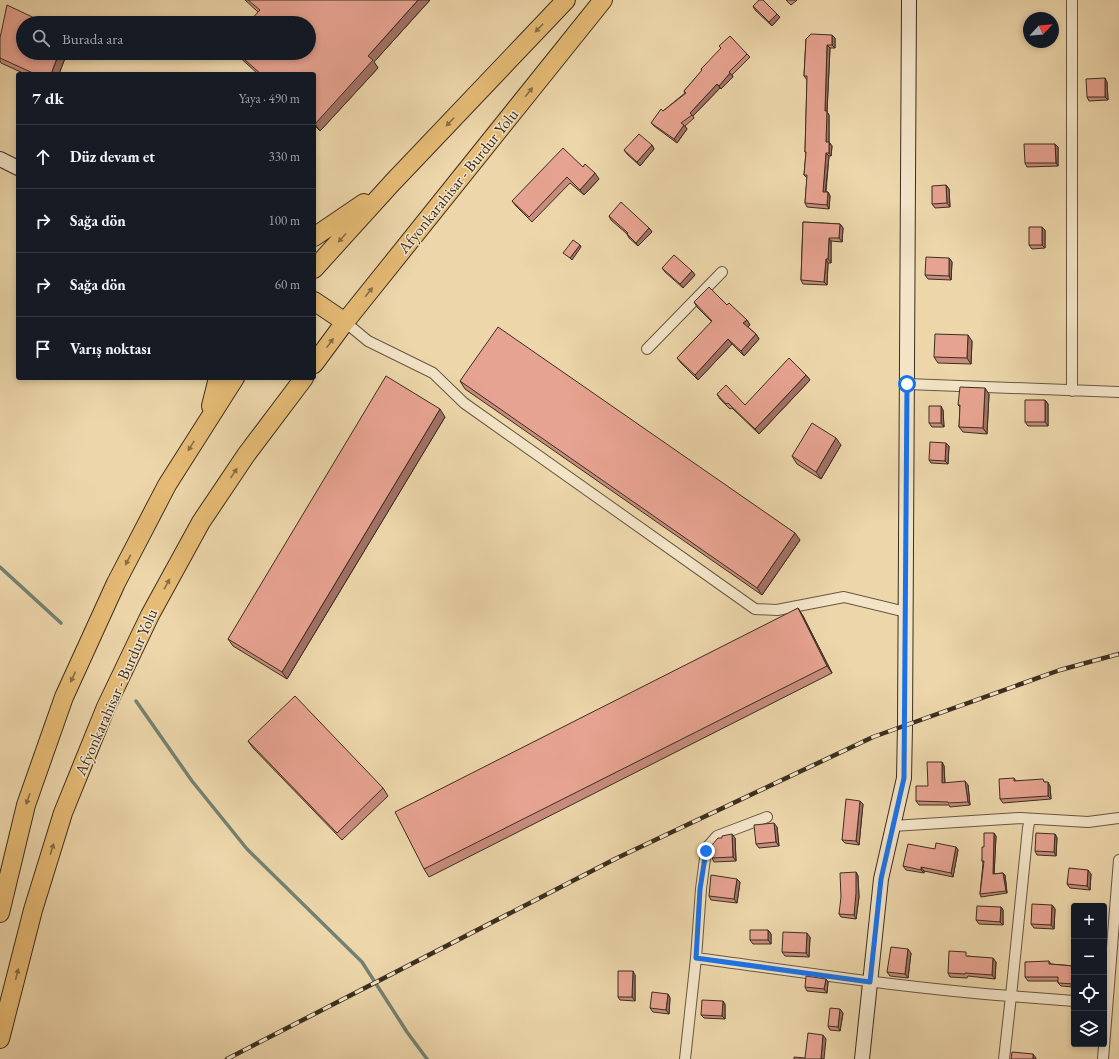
<!DOCTYPE html>
<html lang="tr">
<meta charset="utf-8">
<style>
body{margin:0;font-family:"EB Garamond",serif;background:#242831;color:#f1f3f6}
.controls{position:absolute;right:12px;bottom:12px;display:grid;overflow:hidden;border-radius:4px;box-shadow:0 2px 6px #0003}
.controls button{width:36px;height:36px;display:grid;place-items:center;padding:0;border:0;border-bottom:1px solid #363941;background:#171b24;color:#f1f3f6;font:20px sans-serif}
.compass{position:absolute;left:1023px;top:12px;width:36px;height:36px;border-radius:50%;background:#171b24;box-shadow:0 2px 6px #0003;rotate:64deg}
.stop{position:absolute;width:12px;height:12px;margin:-9px;border:3px solid #1a73e8;border-radius:50%;background:#fff}
.stop.end{background:#1a73e8;border-color:#fff;box-shadow:0 1px 4px #0008}
.list{margin:0;padding:0;list-style:none}
h2{display:flex;justify-content:space-between;align-items:center;height:52px;margin:0;padding:0 16px;font-size:17px}
h2 small{font-size:13px;font-weight:400;color:#9ea1a6}
.list li{display:grid;grid-template-columns:26px 1fr auto;gap:12px;align-items:center;box-sizing:border-box;height:64px;padding:0 16px;border-top:1px solid #363941}
.list b{display:block;font-size:15px;white-space:nowrap}
.list em{font-size:13px;font-style:normal;color:#9ea1a6}
.icon{flex:none;width:22px;height:22px;fill:none;stroke:currentColor;stroke-width:2;stroke-linecap:round;stroke-linejoin:round}
.map{position:relative;flex:none;width:1119px;height:1059px;overflow:hidden}
.search{position:absolute;background:#171b24;box-shadow:0 2px 6px #0003;left:16px;top:16px;width:300px;height:44px;display:flex;align-items:center;gap:10px;box-sizing:border-box;padding:0 14px;border-radius:22px;color:#9ea1a6;font-size:15px}
.panel{position:absolute;background:#171b24;box-shadow:0 2px 6px #0003;left:16px;top:72px;width:300px;height:308px;border-radius:4px}
.map>svg:first-child{display:block}
</style>
<div class="map">
<svg width="1119" height="1059" viewBox="0 0 1119 1059">
<rect width="100%" height="100%" fill="#ecd6aa"/>
<filter id="stains"><feTurbulence type="fractalNoise" baseFrequency=".005" numOctaves="4"/><feColorMatrix values="0 0 0 0 .2 0 0 0 0 .09 0 0 0 0 .02 0 0 0 .5 -.17"/></filter>
<radialGradient id="worn" r=".72"><stop offset=".6" stop-color="#630" stop-opacity="0"/><stop offset="1" stop-color="#630" stop-opacity=".3"/></radialGradient>
<g fill="none" stroke-linecap="round" stroke-linejoin="round">
<path stroke="#738172" stroke-width="3.5" d="M0,567l61,56
M136,701l56,80 55,68 115,113 45,70 20,27"/>
<defs>
<path id="street" d="M1072,0v391
M345,322l23,19 65,32 31,30 291,206 22,1 67,-13 62,15
M647,349l75,-77
M907,384l212,8
M1030,819l-2,9 -17,168 63,5
M893,826l127,-8 68,4 31,-4
M696,958c105,14 210,30 315,38l-7,63
M685,1059l11,-101 5,-69 5,-38 3,-6 8,-9 50,-19
M1103,1059l16,-199"/>
<path id="secondary" d="M0,159l18,9
M862,1059l19,-180 23,-101 1,-52 4,-726"/>
<path id="highway" d="M314,237l50,-34
M314,269l78,-86 174,-183
M314,301l31,21
M314,364l31,-42 258,-322
M211,406l7,-28
M0,913l26,-108 38,-108 52,-114 51,-98 68,-107
M0,1039l33,-129 30,-97 43,-106 44,-92 51,-93 45,-67 58,-77"/>
</defs>
<use href="#street" stroke="#675842" stroke-width="12"/>
<use href="#secondary" stroke="#3b2e20" stroke-width="16"/>
<use href="#highway" stroke="#3b2e20" stroke-width="20"/>
<use href="#street" stroke="#f3e4c8" stroke-width="10"/>
<use href="#secondary" stroke="#f3e4c8" stroke-width="14"/>
<use href="#highway" stroke="#e6bb75" stroke-width="18"/>
<defs>
<path id="rail" d="M227,1059l390,-201 256,-121 187,-67 59,-16"/>
</defs>
<use href="#rail" stroke="#3b2e20" stroke-width="4.5"/>
<use href="#rail" stroke="#f3e4c8" stroke-width="3" stroke-dasharray="9" stroke-linecap="butt"/>
</g>
<path fill="#c78c7d" stroke="#3b2e20" d="M245,0h185l-56,62 4,6 -58,63 -6,-6v-51h-56l-23,-21h74l-51,-41z
M786,0h11l-6,5z
M753,6l24,8 3,3 -8,9 -17,-16z
M0,38l23,15h44l-8,21h-34l-24,-11 -1,-2z
M835,38v10h-5l-3,64 2,3v27l3,4 -1,10h-2l-3,36h2l2,4 -1,13 -22,-2 -2,-4 2,-25 -3,-3 2,-22 -1,-1 2,-72 -3,-4 2,-37z
M747,54l3,3 -18,18 1,2 -12,12 -1,-1 -27,28 1,2 -9,8 2,3 -10,14 -23,-17 -3,-3 12,-12 22,-18 -1,-2 18,-20 -1,-2z
M1107,82l1,18 -19,1 -2,-4z
M1055,144l3,3v19l-31,1 -2,-4z
M652,145l2,4 -14,17 -13,-12 -3,-4z
M583,167l16,12 -15,16 -14,-12 -38,39 -16,-16 -4,-5z
M946,185l3,4 1,18 -15,1 -3,-4z
M609,216l40,12 3,4 -14,14 -9,-8 -2,-4 -16,-14z
M803,222l37,2 3,4 -1,14 -11,-1v22h-3l-1,22 -24,-1 -2,-4z
M1045,230v18l-13,1 -3,-4z
M949,258l3,4 -1,18 -23,-1 -3,-4z
M662,268l30,3 3,4 -12,13 -18,-16z
M694,302l33,3 20,15 3,5 -2,2 8,7 3,5 -15,17 -12,-12 -34,36 -17,-17 -4,-5 35,-36 -15,-15z
M972,341l-1,23 -33,-1 -4,-6z
M806,375l4,5 -51,54 -27,-26 -2,1 -10,-10 -3,-5 28,11z
M460,381l340,159 -38,55 -297,-206z
M989,394l-2,40 -24,-2 -4,-5 1,-20 -2,-2z
M1045,400l3,4v22h-20l-3,-4z
M943,410l1,17h-12l-3,-4z
M445,417l-158,262 -54,-33 -5,-7z
M946,443l3,3 -1,18 -17,-1 -2,-3z
M841,445l-20,34 -24,-15 -5,-8z
M798,608l5,8 29,57 -403,204 -5,-8z
M248,741l135,47 5,8 -46,44 -89,-92z
M942,762l2,4 1,17 23,2 2,20 -20,2 -1,-2h-30l-3,-4 12,-15z
M1014,778l2,3 30,1 4,4 1,13 -48,4 -3,-4z
M860,801l3,3 -4,41 -14,-2 -3,-3z
M777,827l2,19 -20,2 -3,-4z
M1055,834l2,4 -1,18 -19,-1 -2,-4z
M996,836l-2,38 9,-1 2,2 2,18 -26,4 -1,-3 3,-31 -1,-2 2,-14z
M735,838l1,23 -22,1 -2,-4z
M956,847l2,3 -5,27 -29,-6v2l-18,-3 -3,-4z
M856,872l2,4 1,21 -3,22 -15,-2 -2,-3z
M1091,874l-1,16 -20,-2 -3,-4z
M737,879l3,3 -3,21 -26,-3 -2,-4z
M1052,905l3,4 -1,20 -20,-1 -3,-4z
M1001,907l2,3v15l-24,-1 -3,-4z
M768,930l3,4v10h-18l-3,-4z
M810,937l-1,20 -24,-1 -3,-4z
M911,953l-3,25 -18,-2 -3,-4z
M968,956l28,6 -1,17 -27,-3 -1,2 -17,-1 -2,-4z
M1049,961l2,3 23,2v21l-13,-1 -3,-3v-2h-30l-3,-4z
M635,975v26l-15,-1 -2,-3z
M826,979l2,3 -1,11 -20,-2 -2,-4z
M668,994l2,4 -1,16 -16,-2 -3,-4z
M725,1004v15l-21,-1 -3,-3z
M843,1013l-3,18 -10,-1 -2,-4z"/>
<path fill="#a27266" stroke="#3b2e20" d="M418,0h12l-56,62 4,6 -58,63 -5,-7 53,-68z
M777,14l3,3 -8,9 -3,-4z
M832,35l3,3v10l-3,-3z
M827,45l3,3 -3,64 2,3v31l-3,-4 -1,-31z
M59,53h8l-8,21h-8z
M730,73l3,4 -12,12 -2,-3z
M1105,78l2,4 1,18 -3,-3z
M717,84l3,4 -27,28 -3,-3z
M684,125l3,4 -10,14 -3,-4z
M829,142l3,4 -1,10 -2,-3z
M1055,144l3,3v19l-2,-3z
M652,145l2,4 -14,17 -3,-4z
M826,153l3,3 -4,39 -2,-3z
M595,173l4,6 -15,16 -4,-5z
M946,185l3,4 1,18 -3,-4z
M828,192l2,4 -1,13 -2,-4z
M840,224l3,4 -1,14 -3,-4z
M1042,227l3,3v18l-3,-3z
M649,228l3,4 -14,14 -2,-3z
M829,238l2,3v22l-3,-4z
M580,245l1,2 -9,13 -2,-2z
M949,258l3,4 -1,18 -2,-4z
M826,259l2,4 -1,22 -3,-3z
M692,271l3,4 -12,13 -3,-4z
M747,320l3,5 -3,3 -4,-5z
M756,334l3,5 -15,17 -3,-5z
M968,335l4,6 -1,23 -4,-6z
M728,339l4,5 -34,36 -3,-5z
M806,375l4,5 -51,54 -4,-5z
M985,388l4,6 -2,40 -4,-6z
M1045,400l3,4v22l-3,-4z
M941,406l2,4 1,17 -3,-4z
M440,409l5,8 -158,262 -5,-7z
M836,438l5,7 -20,34 -5,-7z
M946,443l3,3 -1,18 -3,-3z
M795,533l5,7 -38,55 -5,-7z
M798,608l5,8 29,57 -5,-7z
M942,762l2,4 1,21 -3,-4z
M965,781l3,4 2,20 -2,-3z
M1048,782l2,4 1,13 -3,-3z
M860,801l3,3 -4,41 -3,-4z
M774,823l3,4 2,19 -3,-4z
M994,833l2,3 -2,41 -1,-3z
M732,834l3,4 1,23 -3,-4z
M1055,834l2,4 -1,18 -2,-4z
M956,847l2,3 -5,27 -2,-4z
M921,867l3,4v2l-3,-3z
M1088,870l3,4 -1,16 -3,-4z
M856,872l2,4 1,21 -3,22 -2,-4z
M1003,873l2,2 2,18 -1,-2z
M737,879l3,3 -3,21 -3,-4z
M1052,905l3,4 -1,20 -3,-4z
M1001,907l2,3v15l-3,-3z
M768,930l3,4v10l-3,-4z
M807,933l3,4 -1,20 -3,-4z
M908,949l3,4 -3,25 -3,-4z
M993,958l3,4 -1,17 -3,-4z
M633,971l2,4v26l-3,-4z
M826,979l2,3 -1,11 -3,-4z
M668,994l2,4 -1,16 -3,-4z
M723,1001l2,3v15l-3,-3z
M840,1009l3,4 -3,18 -2,-4z
M823,1035l3,4 -2,20h-3z
M1033,1054l3,4v1h-3z"/>
<path fill="#e7a391" stroke="#3b2e20" d="M248,0h170l-50,56 5,4 -58,64 -1,-1v-49h-53l-24,-21h72v-30h-61l12,-13z
M759,0h4l14,14 -8,8 -16,-16z
M7,5l38,18h-22v30h36l-8,21h-16l-35,-16v-20z
M811,34l21,1v10h-5l-2,66h2l-1,31h3v11h-3l-3,39h5l-1,13 -22,-2 2,-28h-3l2,-23h-1l2,-76h-3l2,-37z
M730,36l17,18 -18,18 1,1 -11,13 -2,-2 -27,29 2,2 -11,8 3,2 -10,14 -23,-16 10,-14 2,2 23,-18 -2,-2 18,-21 -1,-1 20,-21 -2,-2z
M1105,78v19h-18l-1,-18z
M639,134l13,11 -15,17 -13,-12z
M1024,144h31l1,19h-31z
M563,148l20,19 2,-3 10,9 -15,17 -13,-13 -38,40 -17,-16z
M946,185l1,18 -15,1v-18z
M621,202l28,26 -13,15 -9,-9 1,-1 -19,-17z
M803,222l37,2 -1,14h-10l-1,21h-2l-2,23 -23,-2z
M1029,227h13v18h-13z
M573,240l7,5 -10,13 -7,-5z
M674,255l18,16 -12,13 -18,-16z
M926,257l23,1v18l-24,-1z
M709,287l18,18 2,-2 18,17 -4,3 13,11 -15,17 -13,-12 -33,36 -18,-17 35,-37 -18,-19z
M498,327l297,206 -38,55 -297,-207z
M935,334l33,1 -1,23 -33,-1z
M789,358l17,17 -51,54 -27,-26 -2,1 -9,-10 9,-9 19,20z
M386,376l54,33 -158,263 -54,-33z
M960,387l25,1 -2,40 -24,-1 1,-22h-2z
M1025,400h20v22h-20z
M929,406h12v17h-12z
M812,423l24,15 -20,34 -24,-16z
M930,442l16,1 -1,18 -16,-1z
M798,608l29,58 -403,203 -29,-57z
M295,696l88,92 -46,45 -89,-92z
M927,762h15v21l23,-2 3,21 -20,1v-1l-32,-1v-15h12z
M1014,778v3l29,-2 1,3h4v14l-48,3 -1,-20z
M846,799l14,2 -4,40 -14,-1z
M774,823l2,19 -20,2 -2,-19z
M984,833h10l-1,41 10,-1 3,18 -26,3 4,-33h-2v-14h2z
M1036,833l19,1 -1,18 -19,-1z
M732,834l1,23 -21,1v-13l6,-7h4v-2z
M936,843l20,4 -5,26 -30,-6v3l-18,-4 5,-22 27,5z
M1069,868l19,2 -1,16 -20,-2z
M856,872v21l-2,22 -15,-1 2,-17 -1,-24z
M711,875l26,4 -3,20 -25,-3z
M1032,904l20,1 -1,20 -20,-1z
M977,906l24,1 -1,15 -24,-2z
M750,930h18v10h-18z
M783,932l24,1 -1,20 -24,-1z
M891,947l17,2 -3,25 -18,-2z
M949,951l17,1v4l27,2 -1,17 -27,-2v1l-17,-1z
M1049,961v3l25,2v18l-16,-1v-6h-33v-15z
M618,971h15l-1,26h-14z
M806,976l20,3 -2,10 -19,-2z
M652,992l16,2 -2,16 -16,-2z
M702,1000l21,1 -1,15 -21,-1z
M830,1008l10,1 -2,18 -10,-1z
M808,1033l15,2 -2,24h-27v-2l11,1z
M1012,1052l21,2v5h-22z"/>
<defs><path id="oneway-solid" d="M-6-.8H1V-3.2L6.5 0L1 3.2V.8H-6Z"/></defs>
<g fill="#886d46">
<use href="#oneway-solid" transform="translate(539 28) rotate(134)"/>
<use href="#oneway-solid" transform="translate(529 92) rotate(-51)"/>
<use href="#oneway-solid" transform="translate(450 122) rotate(134)"/>
<use href="#oneway-solid" transform="translate(342 238) rotate(132)"/>
<use href="#oneway-solid" transform="translate(369 292) rotate(-51)"/>
<use href="#oneway-solid" transform="translate(330 343) rotate(-54)"/>
<use href="#oneway-solid" transform="translate(191 446) rotate(122)"/>
<use href="#oneway-solid" transform="translate(234 473) rotate(-56)"/>
<use href="#oneway-solid" transform="translate(128 560) rotate(117)"/>
<use href="#oneway-solid" transform="translate(167 584) rotate(-61)"/>
<use href="#oneway-solid" transform="translate(73 677) rotate(115)"/>
<use href="#oneway-solid" transform="translate(28 799) rotate(109)"/>
<use href="#oneway-solid" transform="translate(52 849) rotate(-73)"/>
<use href="#oneway-solid" transform="translate(17 974) rotate(-76)"/>
</g>
<g fill="none" stroke-linecap="round" stroke-linejoin="round">
<path stroke="#1a73e8" stroke-width="5" d="M706,851l-6,38 -4,69 174,24 11,-103 23,-101 3,-394"/>
</g>
<g text-anchor="middle" dominant-baseline="central" stroke-width="3" stroke-linejoin="round" paint-order="stroke">
<g font-size="16" fill="#3b2e20" stroke="#f3e4c8">
<text transform="translate(458 181) rotate(-51)">Afyonkarahisar - Burdur Yolu</text>
<text transform="translate(116 692) rotate(-66)">Afyonkarahisar - Burdur Yolu</text>
</g>
</g>
<rect width="100%" height="100%" filter="url(#stains)"/>
<rect width="100%" height="100%" fill="url(#worn)"/>
</svg>
<div class="controls">
<button>+</button>
<button>−</button>
<button><svg class="icon" aria-label="locate" viewBox="0 0 24 24"><circle cx="12" cy="12" r="6"/><path d="M12 2v4M12 18v4M2 12h4M18 12h4"/></svg></button>
<button><svg class="icon" aria-label="layers" viewBox="0 0 24 24"><path d="M12 4l9 5-9 5-9-5zM3 14l9 5 9-5"/></svg></button>
</div>
<svg class="compass" viewBox="-18 -18 36 36"><path d="M0-13l5 13h-10z" fill="#e53935"/><path d="M0 13l5-13h-10z" fill="#9ea1a6"/></svg>
<div class="stop" style="left:907px;top:384px"></div>
<div class="stop end" style="left:706px;top:851px"></div>
<div class="search"><svg class="icon" aria-label="search" viewBox="0 0 24 24"><circle cx="10" cy="10" r="6"/><path d="M15 15l6 6"/></svg>Burada ara</div>
<section class="panel">
<h2>7 dk<small>Yaya · 490 m</small></h2>
<ul class="list">
<li><svg class="icon" aria-label="ahead" viewBox="0 0 24 24"><path d="M12 20V5M6 11l6-6 6 6"/></svg><div><b>Düz devam et</b></div><em>330 m</em></li>
<li><svg class="icon" aria-label="right" viewBox="0 0 24 24"><path d="M7 20v-9h11M14 6l5 5-5 5"/></svg><div><b>Sağa dön</b></div><em>100 m</em></li>
<li><svg class="icon" aria-label="right" viewBox="0 0 24 24"><path d="M7 20v-9h11M14 6l5 5-5 5"/></svg><div><b>Sağa dön</b></div><em>60 m</em></li>
<li><svg class="icon" aria-label="arrive" viewBox="0 0 24 24"><path d="M6 21V4h12l-3 4 3 4H6"/></svg><div><b>Varış noktası</b></div></li>
</ul>
</section>
</div>
